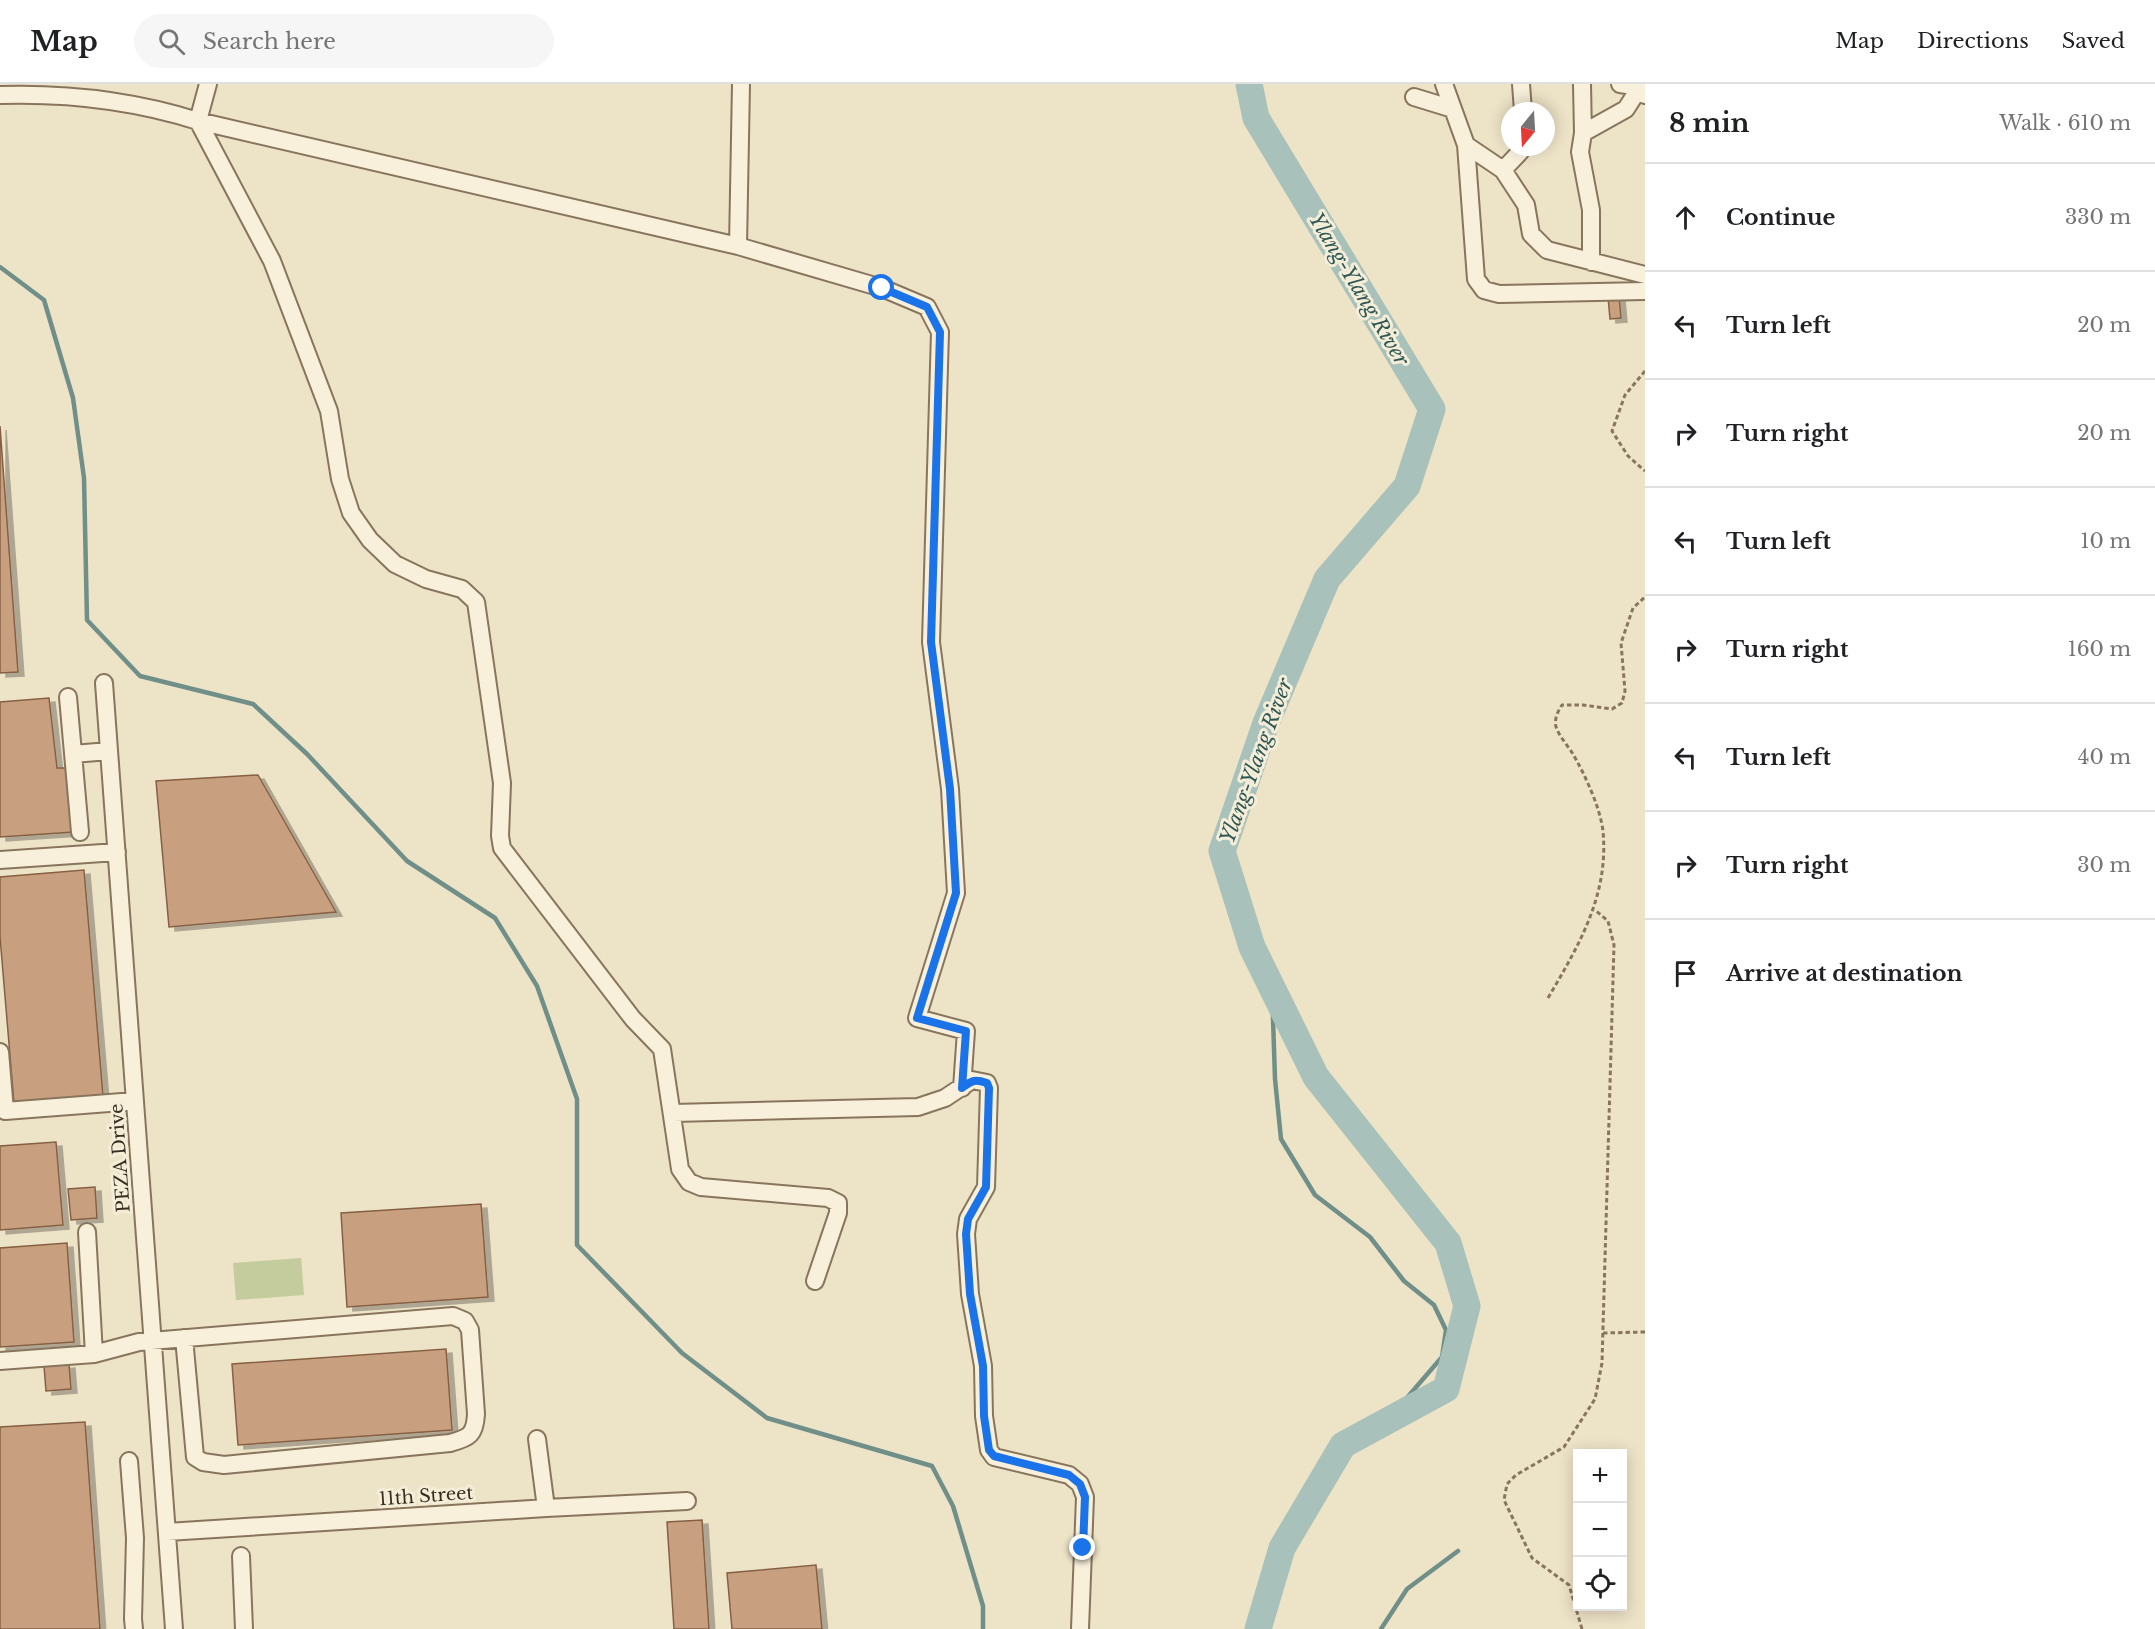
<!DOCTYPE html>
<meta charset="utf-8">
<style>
body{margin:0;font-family:"Libre Baskerville",serif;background:#f6f6f6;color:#202124}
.controls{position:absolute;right:18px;bottom:18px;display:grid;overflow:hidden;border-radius:0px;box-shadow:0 3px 15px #0003}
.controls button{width:54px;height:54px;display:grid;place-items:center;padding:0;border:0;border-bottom:2px solid #e0e0e0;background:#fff;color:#202124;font:30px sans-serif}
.compass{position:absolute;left:1501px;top:18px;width:54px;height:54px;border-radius:50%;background:#fff;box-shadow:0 3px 15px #0003;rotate:198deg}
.stop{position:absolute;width:18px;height:18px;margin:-14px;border:4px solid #1a73e8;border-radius:50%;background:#fff}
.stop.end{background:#1a73e8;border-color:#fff;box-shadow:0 2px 6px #0008}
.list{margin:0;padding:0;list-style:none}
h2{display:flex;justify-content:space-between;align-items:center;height:78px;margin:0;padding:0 24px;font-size:26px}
h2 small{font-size:20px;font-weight:400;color:#757577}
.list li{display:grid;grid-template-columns:39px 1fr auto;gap:18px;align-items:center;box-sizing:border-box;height:108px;padding:0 24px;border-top:2px solid #e0e0e0}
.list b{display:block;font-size:22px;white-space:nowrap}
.list em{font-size:20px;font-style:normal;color:#757577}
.icon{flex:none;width:33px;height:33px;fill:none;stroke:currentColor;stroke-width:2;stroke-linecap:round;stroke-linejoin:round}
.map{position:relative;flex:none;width:1645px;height:1545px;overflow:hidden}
header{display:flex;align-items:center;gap:36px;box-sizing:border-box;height:84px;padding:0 30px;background:#fff;border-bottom:2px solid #e0e0e0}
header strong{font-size:28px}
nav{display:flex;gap:33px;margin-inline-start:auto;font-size:21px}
.search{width:420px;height:54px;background:#f6f6f6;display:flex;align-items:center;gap:15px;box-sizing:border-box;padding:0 21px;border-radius:33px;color:#757577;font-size:22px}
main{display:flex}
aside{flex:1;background:#fff}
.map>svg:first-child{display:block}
</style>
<header>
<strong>Map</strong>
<div class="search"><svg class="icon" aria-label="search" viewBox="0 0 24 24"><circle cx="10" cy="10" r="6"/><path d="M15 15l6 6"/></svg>Search here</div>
<nav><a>Map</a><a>Directions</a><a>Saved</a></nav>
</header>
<main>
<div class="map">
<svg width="1645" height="1545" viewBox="0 0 1645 1545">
<defs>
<filter id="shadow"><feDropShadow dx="6" dy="4" stdDeviation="0" flood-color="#0004"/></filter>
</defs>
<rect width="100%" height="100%" fill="#ede3c7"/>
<path fill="#c4cb9c" d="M301,1174l3,37 -68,5 -3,-37z"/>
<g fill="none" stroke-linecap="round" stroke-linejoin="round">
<path stroke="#6f8f88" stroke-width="4.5" d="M0,183l44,33 29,98 11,80 3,142 53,56 113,28 54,50 100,107 88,57 42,68 40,113v146l105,108 85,65 165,48 21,40 30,100v23
M1272,904l3,91 6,60 34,56 55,42 34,44 30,24 12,25 -4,27 -55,64
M1381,1545l26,-40 51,-38"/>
<path stroke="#a8c1ba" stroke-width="27" d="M1249,0l7,34 176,291 -25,77 -80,93 -61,144 -44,128 30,96 64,130 132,166 19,63 -21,83 -103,56 -61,103 -24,81"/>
</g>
<path fill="#c9a07f" stroke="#866044" stroke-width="1.5" filter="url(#shadow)" d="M1619,212l2,22 -11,1 -2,-22z
M0,342l18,246 -18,1z
M49,614l8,70h12l5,64 -74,5v-135z
M258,691l78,137 -167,15 -13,-146z
M84,786l19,226 -89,7 -14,-166v-60z
M56,1058l7,83 -63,5v-84z
M95,1103l2,31 -26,2 -3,-31z
M481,1120l7,93 -141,10 -6,-94z
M67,1159l7,99 -74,5v-99z
M446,1265l6,81 -214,15 -6,-81z
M69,1280l2,25 -25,2 -2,-25z
M85,1338l15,207h-100v-202z
M702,1436l7,109h-35l-7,-107z
M816,1481l6,64h-90l-5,-56z"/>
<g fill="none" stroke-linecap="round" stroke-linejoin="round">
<defs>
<path id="minor" d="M208,0l-10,37 74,140 57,150 11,68 11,34 19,27 25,24 31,15 36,10 14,13 26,181 -2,53 2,12 131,171 29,30 18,120 9,13 12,5 127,11 10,5v10l-23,68
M1444,0l9,25
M1521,0l2,27
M1582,0l1,49
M1620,0l20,3
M0,11c67,-2 135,6 198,26l540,125 144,42 45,19 13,25 -9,310 19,147 6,104 -39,125 49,13 -4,57
M1414,13l39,12 13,36 37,25 23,35 5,29 16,16 98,25
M1466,61l10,134 8,11 15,4 146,-3
M1503,86l17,-18 1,-5
M738,162l3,-162
M1591,178v-52l-11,-58 3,-19 43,-24 14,-22 5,8
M104,599l70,946
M68,613l12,135
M73,670l36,-3
M0,776l117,-8
M0,968l5,59 130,-10
M673,1029l245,-6 27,-9 27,-18 15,3 2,5 -3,99 -18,32 -2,15 4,60 13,72 1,50 5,34 5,7 75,18 11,9 5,13 -5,132
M87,1148l7,122
M0,1277l94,-7 45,-12 314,-26 12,5 5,9 6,84c-1,21 -7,24 -26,29l-226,22 -21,-3 -8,-5 -11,-119
M537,1355l9,69
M129,1377l6,77 -2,81 1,10
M167,1448l379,-24 141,-7
M241,1472l3,73"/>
</defs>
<use href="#minor" stroke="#88755d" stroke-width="20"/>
<path stroke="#88755d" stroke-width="3" stroke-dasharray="4.5 3" stroke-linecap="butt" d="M1645,287l-20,24 -13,36 16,25 17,15
M1548,914c31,-53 61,-103 55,-167 -3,-24 -18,-56 -30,-77 -5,-8 -14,-18 -17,-27 -2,-8 2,-16 6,-22h21l29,4 10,-6 3,-12 -4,-48 12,-35 12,-11
M1603,1249l42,-1
M1582,1545l-13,-44 -37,-27 -28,-58 3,-16 9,-9 48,-28 31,-48 7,-36 12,-418 -6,-24 -13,-11"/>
<use href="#minor" stroke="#f8f0db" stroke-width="16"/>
</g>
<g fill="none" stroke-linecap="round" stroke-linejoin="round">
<path stroke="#1a73e8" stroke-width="8" d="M882,204l45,19 13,25 -9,310 19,147 6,104 -39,125 49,13 -4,57c10,-8 13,-9 25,-5l2,5 -3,99 -18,32 -2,15 4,60 13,72 1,50 5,34 5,6 75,19 11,9 5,13 -2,51"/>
</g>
<g text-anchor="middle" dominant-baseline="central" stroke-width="6" stroke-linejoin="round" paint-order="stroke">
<g font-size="18" fill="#392d20" stroke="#f4edd7">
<text transform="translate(120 1074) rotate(-94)">PEZA Drive</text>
<text transform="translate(426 1412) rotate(-4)">11th Street</text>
</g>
<g font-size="20" font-style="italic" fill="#305857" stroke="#f4edd7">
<text transform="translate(1359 205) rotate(59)">Ylang-Ylang River</text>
<text transform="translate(1256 677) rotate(-70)">Ylang-Ylang River</text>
</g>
</g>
</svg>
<div class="controls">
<button>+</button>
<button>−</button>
<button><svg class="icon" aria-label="locate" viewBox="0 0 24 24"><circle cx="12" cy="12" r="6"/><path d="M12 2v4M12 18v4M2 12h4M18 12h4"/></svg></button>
</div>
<svg class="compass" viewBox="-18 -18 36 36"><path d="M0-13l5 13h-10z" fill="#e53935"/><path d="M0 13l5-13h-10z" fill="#757577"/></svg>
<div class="stop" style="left:882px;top:204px"></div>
<div class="stop end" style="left:1083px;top:1464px"></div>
</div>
<aside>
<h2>8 min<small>Walk · 610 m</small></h2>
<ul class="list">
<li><svg class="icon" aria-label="ahead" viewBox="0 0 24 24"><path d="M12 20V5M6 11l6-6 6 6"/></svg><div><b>Continue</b></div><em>330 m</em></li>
<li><svg class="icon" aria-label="left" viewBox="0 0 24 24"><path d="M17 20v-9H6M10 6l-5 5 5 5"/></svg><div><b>Turn left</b></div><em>20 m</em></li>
<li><svg class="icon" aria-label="right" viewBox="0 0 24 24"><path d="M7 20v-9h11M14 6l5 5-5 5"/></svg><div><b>Turn right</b></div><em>20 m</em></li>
<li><svg class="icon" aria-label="left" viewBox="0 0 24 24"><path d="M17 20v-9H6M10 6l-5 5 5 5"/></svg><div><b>Turn left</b></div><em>10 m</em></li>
<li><svg class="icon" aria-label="right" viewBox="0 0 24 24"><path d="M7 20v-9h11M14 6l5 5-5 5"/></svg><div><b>Turn right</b></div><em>160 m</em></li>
<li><svg class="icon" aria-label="left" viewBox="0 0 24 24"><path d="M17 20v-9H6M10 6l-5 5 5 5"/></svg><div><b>Turn left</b></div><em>40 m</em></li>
<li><svg class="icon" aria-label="right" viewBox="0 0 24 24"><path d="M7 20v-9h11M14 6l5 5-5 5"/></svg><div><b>Turn right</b></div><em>30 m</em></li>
<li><svg class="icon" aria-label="arrive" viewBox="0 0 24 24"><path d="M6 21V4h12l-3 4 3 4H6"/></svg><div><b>Arrive at destination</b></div></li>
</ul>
</aside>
</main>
